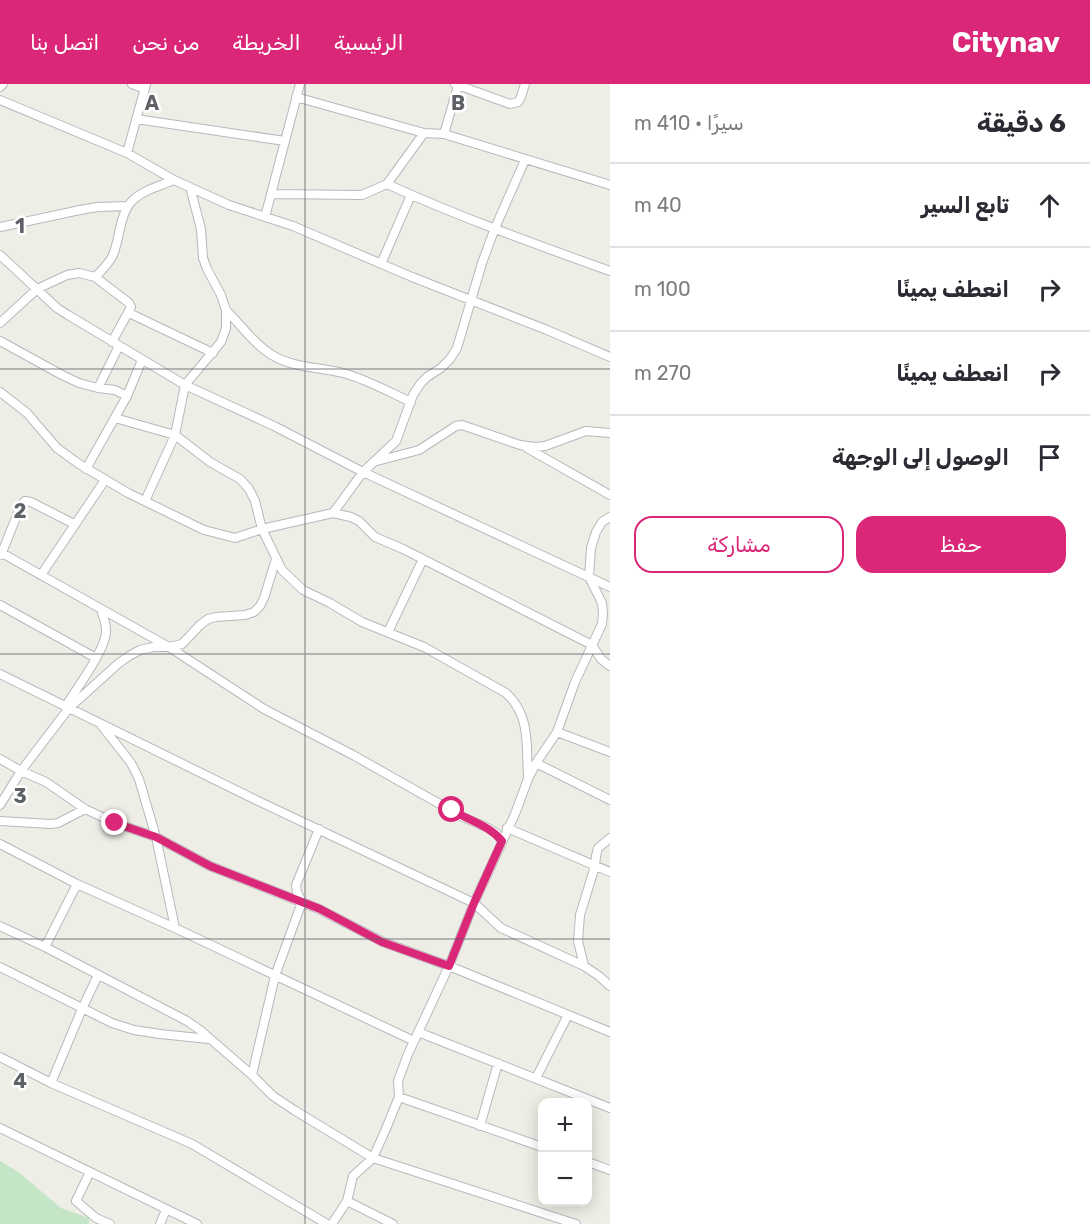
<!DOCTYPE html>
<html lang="ar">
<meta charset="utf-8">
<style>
body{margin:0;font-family:Rubik,"Noto Sans Arabic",sans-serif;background:#f2f2f3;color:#2b2b33;direction:rtl}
.controls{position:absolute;right:18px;bottom:18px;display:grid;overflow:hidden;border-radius:12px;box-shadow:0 3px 15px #0003}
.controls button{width:54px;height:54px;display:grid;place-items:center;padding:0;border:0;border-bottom:2px solid #e1e1e2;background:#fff;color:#2b2b33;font:30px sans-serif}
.stop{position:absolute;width:18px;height:18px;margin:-14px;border:4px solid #db2777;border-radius:50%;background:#fff}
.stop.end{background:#db2777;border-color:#fff;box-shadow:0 2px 6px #0008}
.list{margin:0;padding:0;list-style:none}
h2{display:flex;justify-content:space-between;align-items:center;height:78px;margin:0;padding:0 24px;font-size:26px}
h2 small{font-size:20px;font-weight:400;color:#7c7c81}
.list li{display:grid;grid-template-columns:39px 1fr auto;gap:18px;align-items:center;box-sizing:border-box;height:84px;padding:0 24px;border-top:2px solid #e1e1e2}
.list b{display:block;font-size:22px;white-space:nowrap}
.list em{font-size:20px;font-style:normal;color:#7c7c81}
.actions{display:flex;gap:12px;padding:18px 24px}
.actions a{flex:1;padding:14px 0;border:2px solid #db2777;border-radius:18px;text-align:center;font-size:21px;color:#db2777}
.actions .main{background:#db2777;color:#fff}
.icon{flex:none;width:33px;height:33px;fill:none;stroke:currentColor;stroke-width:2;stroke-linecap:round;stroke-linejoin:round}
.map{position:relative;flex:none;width:610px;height:1140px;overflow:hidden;direction:ltr}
header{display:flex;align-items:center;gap:36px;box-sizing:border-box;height:84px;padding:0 30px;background:#db2777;color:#fff}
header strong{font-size:28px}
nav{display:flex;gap:33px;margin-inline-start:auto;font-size:21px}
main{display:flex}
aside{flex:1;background:#fff}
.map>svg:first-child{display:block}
</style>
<header>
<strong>Citynav</strong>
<nav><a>الرئيسية</a><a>الخريطة</a><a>من نحن</a><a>اتصل بنا</a></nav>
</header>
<main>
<aside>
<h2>6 دقيقة<small>سيرًا · 410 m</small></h2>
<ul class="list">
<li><svg class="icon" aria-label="ahead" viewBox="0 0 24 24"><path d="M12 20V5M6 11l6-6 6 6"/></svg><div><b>تابع السير</b></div><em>40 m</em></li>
<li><svg class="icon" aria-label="right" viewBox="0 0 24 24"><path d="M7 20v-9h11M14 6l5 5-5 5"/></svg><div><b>انعطف يمينًا</b></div><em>100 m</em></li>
<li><svg class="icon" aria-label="right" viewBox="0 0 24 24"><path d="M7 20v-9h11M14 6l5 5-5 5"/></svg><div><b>انعطف يمينًا</b></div><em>270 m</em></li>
<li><svg class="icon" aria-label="arrive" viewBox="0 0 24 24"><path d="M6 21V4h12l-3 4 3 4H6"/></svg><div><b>الوصول إلى الوجهة</b></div></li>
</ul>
<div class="actions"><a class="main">حفظ</a><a>مشاركة</a></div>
</aside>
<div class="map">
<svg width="610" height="1140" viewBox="0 0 610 1140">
<rect width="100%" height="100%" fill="#efeee6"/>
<path fill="#c4e6c6" d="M0,1077l17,10 44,37 28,10v6h-89z"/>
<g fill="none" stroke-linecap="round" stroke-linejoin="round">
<defs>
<path id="street" d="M132,0l13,5
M455,0l55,20 8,-2 3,-5 4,-13
M0,3l3,-3
M296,13l128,36 20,1 166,51
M0,16l127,53 47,27 55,25 64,21 119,51 135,53 63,27
M136,35l149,22
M444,50l14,-48
M127,69l19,-69
M387,100c72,33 148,60 223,87
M271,110l91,1 25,-11 37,-51
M265,133l35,-133
M0,143l80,-17 17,-3 31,-1
M0,171l57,53 11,7 117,70 89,41 89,46 247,115
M381,180l30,-69
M95,193c7,-7 14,-13 18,-22 7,-16 6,-40 19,-54 11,-11 28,-15 42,-21
M226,226c14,14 29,35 46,45 21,13 48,12 71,18 23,6 46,19 68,29
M129,229l84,40
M0,239l37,-34 30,-14 12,-2 16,4 34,26 2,4 -19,35
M0,257l62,34 17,8 19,5 17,2 12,6
M98,304l21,-42
M0,308l27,21 30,35 22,16 49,29 76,37 31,8 27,-9 71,-16 18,4 8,4 16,16 28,12 189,96 9,14 9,7
M115,334l60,17 35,27 30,17 9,10 6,12 7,28 20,41 21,20 27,13 32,19 62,25 82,46c25,23 20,52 22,83
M527,364l83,47
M377,377l42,-11 37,-24 6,-1 58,20 15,2 10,-1 41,-15 24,2
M86,385l41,-73 15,-36
M145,417l30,-66 10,-50 36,-43 5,-14v-18l-5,-15 -14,-26 -4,-11 -2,-29 -11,-42
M333,429l30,-41 33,-31 17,-46 8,-12 6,-6 14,-9 9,-9 7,-11 25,-85 13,-35 30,-68
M0,468l169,95 95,62 89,46 108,61 27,12 8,5 6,8
M1,471l20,-50 4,-4 6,1 43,22
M41,491l64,-95
M0,521l96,53
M388,548l35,-73
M0,590l256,126 218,103 27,25 83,38 15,10 11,10
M66,622c10,-17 39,-55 40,-74 1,-7 -3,-15 -5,-23
M102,642l29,37 8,16 17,58 19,91
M557,648l53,20
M0,675l21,12 25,11 39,27 30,14 41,14 54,29 109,43 64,33 66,24 161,66
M536,679l74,37
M0,721l21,-34 48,-63 50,-45 10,-7 11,-6 13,-3h16l13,-3 18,-19 8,-6 8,-2 29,-2 9,-3 6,-6 4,-8 12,-39
M0,737l51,3 7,-1 27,-14
M507,744l103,44
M0,760l77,40 98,44 239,113
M0,842l45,21 142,74 13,9 52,45 21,21 21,14 79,48 203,66
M45,863l32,-63
M584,882l-6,-25 2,-26 15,-49 1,-10 2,-8 12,-10
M0,883l112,56 22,7 26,4 49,5
M418,948l192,76
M0,973l51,26 141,61 135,80
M252,991l23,-99 27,-74 -5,-10 -1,-7 23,-56
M536,994l32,-63
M51,999l31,-74 16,-34
M399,1013l143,50
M480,1042l18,-63
M0,1044l197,96
M588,1078l22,8
M90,1088l-14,29 20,17 14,6
M347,1117l46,23
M160,1140l6,-14
M332,1140l15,-23 6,-25 20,-18 12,-27 14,-34 -1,-16 10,-27 41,-88 25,-63 41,-89 13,-35 8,-16 21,-31 18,-50 27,-58 1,-10 -1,-11 -13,-26 2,-29 5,-16 6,-10 8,-5"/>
</defs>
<use href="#street" stroke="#b6b8bc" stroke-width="10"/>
<use href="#street" stroke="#fff" stroke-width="8"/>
</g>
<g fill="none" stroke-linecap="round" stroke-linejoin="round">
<path stroke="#db2777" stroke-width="8" d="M115,739l41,14 54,29 110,43 62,33 67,24 25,-63 28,-62c-13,-16 -33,-20 -50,-31"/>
</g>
<path fill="none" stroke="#5e6166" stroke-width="1.5" stroke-opacity="0.55" d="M305,0v1140M0,285h610M0,570h610M0,855h610"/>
<g font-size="20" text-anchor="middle" font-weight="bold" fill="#5e6166" stroke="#fff" stroke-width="5" stroke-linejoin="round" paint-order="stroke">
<text x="152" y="26">A</text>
<text x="458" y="26">B</text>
<text x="20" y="149">1</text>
<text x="20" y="434">2</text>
<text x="20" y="719">3</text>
<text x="20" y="1004">4</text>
</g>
</svg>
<div class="controls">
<button>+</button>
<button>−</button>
</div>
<div class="stop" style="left:452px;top:726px"></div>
<div class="stop end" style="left:115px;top:739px"></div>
</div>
</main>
